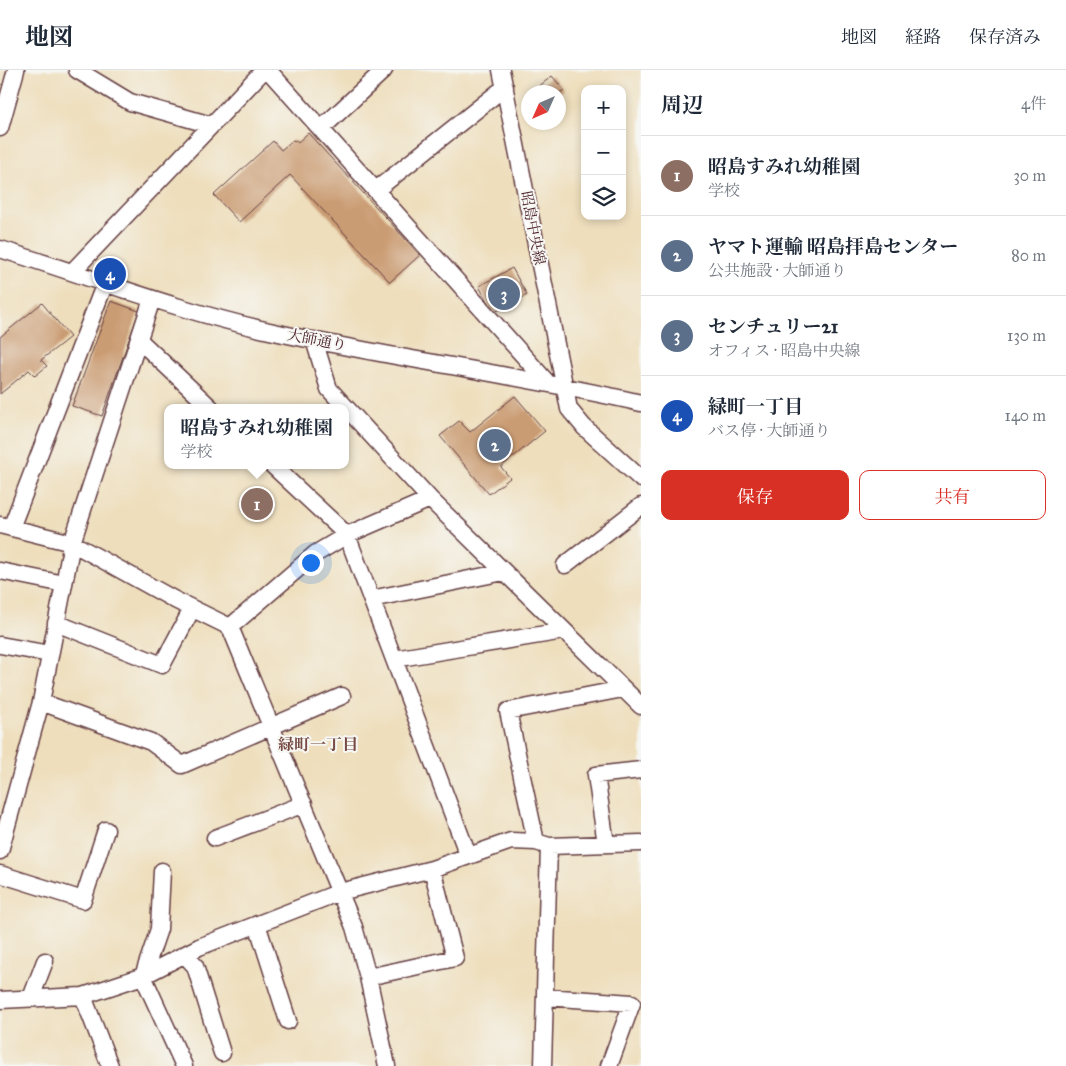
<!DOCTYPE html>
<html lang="ja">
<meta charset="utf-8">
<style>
body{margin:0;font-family:"IM FELL Great Primer","Noto Serif JP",serif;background:#f6f6f7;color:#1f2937}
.controls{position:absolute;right:15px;top:15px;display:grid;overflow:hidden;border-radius:10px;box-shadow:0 2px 8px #0003}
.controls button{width:45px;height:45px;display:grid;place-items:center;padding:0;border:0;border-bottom:1px solid #e0e1e3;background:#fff;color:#1f2937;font:25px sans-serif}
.compass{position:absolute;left:521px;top:15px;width:45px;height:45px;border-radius:50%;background:#fff;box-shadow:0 2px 8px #0003;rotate:225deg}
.you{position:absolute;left:310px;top:492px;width:18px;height:18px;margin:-12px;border:4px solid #fff;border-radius:50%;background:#1a73e8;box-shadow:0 0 0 8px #1a73e833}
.badge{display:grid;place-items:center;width:32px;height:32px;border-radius:50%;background:#d93025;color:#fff;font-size:16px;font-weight:700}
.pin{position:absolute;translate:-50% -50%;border:2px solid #fff;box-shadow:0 1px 5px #0006}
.popup{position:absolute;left:164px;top:334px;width:185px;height:65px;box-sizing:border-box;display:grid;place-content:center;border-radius:10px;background:#fff;filter:drop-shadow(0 1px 4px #0005);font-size:16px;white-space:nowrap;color:#747a83}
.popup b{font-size:19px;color:#1f2937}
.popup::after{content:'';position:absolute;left:50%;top:100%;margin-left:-10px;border:10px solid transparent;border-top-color:#fff}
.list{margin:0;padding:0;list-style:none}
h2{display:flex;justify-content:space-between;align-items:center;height:65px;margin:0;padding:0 20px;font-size:21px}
h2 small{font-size:16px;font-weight:400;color:#747a83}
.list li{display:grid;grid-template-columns:32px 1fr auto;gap:15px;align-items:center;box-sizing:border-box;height:80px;padding:0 20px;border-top:1px solid #e0e1e3}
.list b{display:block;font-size:19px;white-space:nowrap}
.list p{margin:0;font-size:16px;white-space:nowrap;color:#747a83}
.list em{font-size:16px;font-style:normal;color:#747a83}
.actions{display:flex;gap:10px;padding:15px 20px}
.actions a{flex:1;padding:11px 0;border:1px solid #d93025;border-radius:10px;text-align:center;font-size:18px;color:#d93025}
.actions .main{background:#d93025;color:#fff}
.icon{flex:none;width:28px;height:28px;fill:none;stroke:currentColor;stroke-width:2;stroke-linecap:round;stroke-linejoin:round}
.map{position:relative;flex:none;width:641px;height:996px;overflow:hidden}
header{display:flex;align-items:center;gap:30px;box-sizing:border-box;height:70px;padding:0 25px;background:#fff;border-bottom:1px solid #e0e1e3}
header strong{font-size:24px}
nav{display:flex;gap:28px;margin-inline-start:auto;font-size:18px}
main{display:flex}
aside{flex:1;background:#fff}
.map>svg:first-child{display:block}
</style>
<header>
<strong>地図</strong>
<nav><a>地図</a><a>経路</a><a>保存済み</a></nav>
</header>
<main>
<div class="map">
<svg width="641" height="996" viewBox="0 0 641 996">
<rect width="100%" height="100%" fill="#f6f6f2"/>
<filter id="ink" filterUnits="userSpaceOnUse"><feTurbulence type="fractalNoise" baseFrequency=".02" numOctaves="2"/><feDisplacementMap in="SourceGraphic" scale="10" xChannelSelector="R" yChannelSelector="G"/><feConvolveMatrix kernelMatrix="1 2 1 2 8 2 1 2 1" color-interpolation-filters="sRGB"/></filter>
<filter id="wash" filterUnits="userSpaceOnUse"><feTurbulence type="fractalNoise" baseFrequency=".0096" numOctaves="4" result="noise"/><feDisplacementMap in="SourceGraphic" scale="20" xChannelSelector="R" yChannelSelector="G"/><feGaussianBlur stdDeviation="1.12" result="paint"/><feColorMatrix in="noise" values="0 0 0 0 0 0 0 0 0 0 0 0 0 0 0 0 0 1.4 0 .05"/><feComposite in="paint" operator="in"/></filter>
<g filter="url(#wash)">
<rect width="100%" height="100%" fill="#eedebc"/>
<g id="blocks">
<path fill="#ca9c73" d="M552,6l12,14 -6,4v-2h-26z
M308,63l112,122 -30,27 -100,-107 -51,47 -25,-27 59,-54 8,9 12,-10 5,2z
M512,198l15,27 -34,18 -14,-27z
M111,231l28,10 -37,105 -30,-10z
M42,233l28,34 -29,23 6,6 -12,10 -6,-6 -29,24v-57z
M515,326l30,35 -44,36 9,11 -21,16 -49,-58 19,-15 11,11z"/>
</g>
</g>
<g filter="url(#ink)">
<use href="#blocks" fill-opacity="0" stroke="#633c41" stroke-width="1"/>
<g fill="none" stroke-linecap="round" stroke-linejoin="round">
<defs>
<path id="minor" d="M77,0l53,32 81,23
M268,0l278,311
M501,0l68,339 15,18 57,52
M0,58l16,-58
M321,59l63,-59
M376,120l129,-103
M0,179c91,28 181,63 274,83 122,27 245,43 367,71
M73,201l191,-201
M139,270l72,68
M314,270l15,49 101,110 211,207
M272,395l75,70 121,320
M0,455l72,18 103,57 55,27 124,300 14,50 19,89
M11,458l94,-245
M565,495l76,-59
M0,501l64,13
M371,529l133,-27
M56,553l106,42 30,-56
M230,557l85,-73 32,-19 83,-36
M0,575l50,9
M394,589l170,-28
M41,632l110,40 31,23 160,-69
M215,768l89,-34
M536,772l-28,-131 115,-22
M606,774l-10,-69 45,-5
M0,781l41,-149 31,-159 80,-244
M162,801l-3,58 -16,47 41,90
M0,804l83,26 23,-70
M257,854l31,97
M185,885l10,11 27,87
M368,907l87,-19 -23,-89
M83,926l27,70
M545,927l87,6 -23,63
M31,928l14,-37
M0,930l83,-4 60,-20 56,-29 141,-55 92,-23 79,-28 25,1 13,4 92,-3
M543,996l6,-220"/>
</defs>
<use href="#minor" stroke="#633c41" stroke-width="19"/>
<use href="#minor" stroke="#fff" stroke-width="16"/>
</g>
</g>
<g text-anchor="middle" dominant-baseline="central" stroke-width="4" stroke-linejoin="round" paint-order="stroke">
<g font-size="15" fill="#4a1f2b" stroke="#f6f6f2">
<text transform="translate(533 158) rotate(79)">昭島中央線</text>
<text transform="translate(317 270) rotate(11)">大師通り</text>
</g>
<g font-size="16" font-weight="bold" fill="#774b44" stroke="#f6f6f2">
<text x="318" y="674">緑町一丁目</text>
</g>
</g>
</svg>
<div class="controls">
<button>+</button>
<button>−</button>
<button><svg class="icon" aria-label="layers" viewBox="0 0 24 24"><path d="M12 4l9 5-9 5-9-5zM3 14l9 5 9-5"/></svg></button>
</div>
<svg class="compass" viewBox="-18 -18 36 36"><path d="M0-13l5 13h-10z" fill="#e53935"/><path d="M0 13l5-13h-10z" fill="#747a83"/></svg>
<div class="you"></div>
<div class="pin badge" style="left:257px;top:434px;background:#8d6e63">1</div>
<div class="popup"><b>昭島すみれ幼稚園</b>学校</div>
<div class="pin badge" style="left:495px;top:375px;background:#5c6f8a">2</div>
<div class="pin badge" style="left:504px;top:224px;background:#5c6f8a">3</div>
<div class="pin badge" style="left:110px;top:204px;background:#1a4fb4">4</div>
</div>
<aside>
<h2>周辺<small>4件</small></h2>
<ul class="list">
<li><span class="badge" style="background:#8d6e63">1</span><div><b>昭島すみれ幼稚園</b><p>学校</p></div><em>30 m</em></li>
<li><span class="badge" style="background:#5c6f8a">2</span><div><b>ヤマト運輸 昭島拝島センター</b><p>公共施設 · 大師通り</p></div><em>80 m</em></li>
<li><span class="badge" style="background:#5c6f8a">3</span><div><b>センチュリー21</b><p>オフィス · 昭島中央線</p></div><em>130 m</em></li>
<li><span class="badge" style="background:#1a4fb4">4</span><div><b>緑町一丁目</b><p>バス停 · 大師通り</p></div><em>140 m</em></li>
</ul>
<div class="actions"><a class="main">保存</a><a>共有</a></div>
</aside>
</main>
